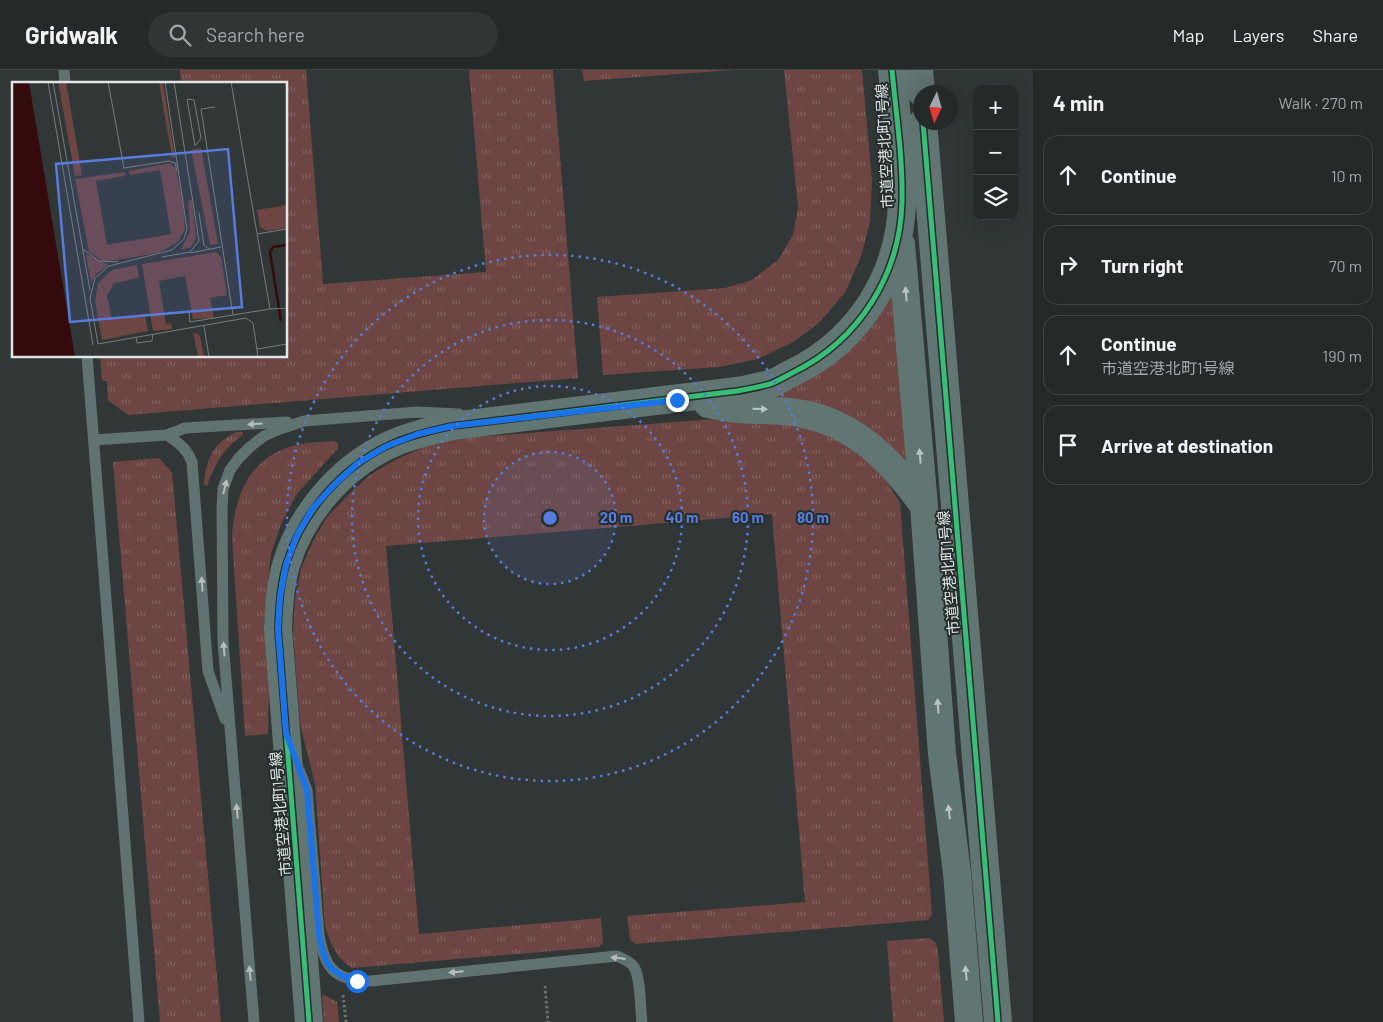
<!DOCTYPE html>
<meta charset="utf-8">
<style>
body{margin:0;font-family:Barlow,"Noto Sans JP",sans-serif;background:#313534;color:#f1f3f6}
.controls{position:absolute;right:15px;top:15px;display:grid;overflow:hidden;border-radius:10px;box-shadow:0 5px 20px #0002}
.controls button{width:45px;height:45px;display:grid;place-items:center;padding:0;border:0;border-bottom:1px solid #424545;background:#252928;color:#f1f3f6;font:25px sans-serif}
.compass{position:absolute;left:913px;top:15px;width:45px;height:45px;border-radius:50%;background:#252928;box-shadow:0 5px 20px #0002;rotate:185deg}
.stop{position:absolute;width:15px;height:15px;margin:-11px;border:4px solid #1a73e8;border-radius:50%;background:#fff}
.stop.end{background:#1a73e8;border-color:#fff;box-shadow:0 1px 5px #0008}
.list{margin:0;padding:0;list-style:none}
h2{display:flex;justify-content:space-between;align-items:center;height:65px;margin:0;padding:0 20px;font-size:21px}
h2 small{font-size:16px;font-weight:400;color:#a3a6a8}
.list li{display:grid;grid-template-columns:32px 1fr auto;gap:15px;align-items:center;box-sizing:border-box;height:80px;margin:0 10px 10px;padding:0 10px;border:1px solid #424545;border-radius:15px}
.list b{display:block;font-size:19px;white-space:nowrap}
.list p{margin:0;font-size:16px;white-space:nowrap;color:#a3a6a8}
.list em{font-size:16px;font-style:normal;color:#a3a6a8}
.icon{flex:none;width:28px;height:28px;fill:none;stroke:currentColor;stroke-width:2;stroke-linecap:round;stroke-linejoin:round}
.map{position:relative;flex:none;width:1033px;height:952px;overflow:hidden}
header{display:flex;align-items:center;gap:30px;box-sizing:border-box;height:70px;padding:0 25px;background:#252928;border-bottom:1px solid #424545}
header strong{font-size:24px}
nav{display:flex;gap:28px;margin-inline-start:auto;font-size:18px}
.search{width:350px;height:45px;background:#313534;display:flex;align-items:center;gap:12px;box-sizing:border-box;padding:0 18px;border-radius:28px;color:#a3a6a8;font-size:19px}
main{display:flex}
aside{flex:1;background:#252928}
.map>svg:first-child{display:block}
</style>
<header>
<strong>Gridwalk</strong>
<div class="search"><svg class="icon" aria-label="search" viewBox="0 0 24 24"><circle cx="10" cy="10" r="6"/><path d="M15 15l6 6"/></svg>Search here</div>
<nav><a>Map</a><a>Layers</a><a>Share</a></nav>
</header>
<main>
<div class="map">
<svg width="1033" height="952" viewBox="0 0 1033 952">
<defs>
<pattern id="grass-tufts" width="24" height="20" patternUnits="userSpaceOnUse" patternTransform="scale(1.25)"><rect width="24" height="20" fill="#6d4643"/><path d="M3 7l-1-3M5 7V3M7 7l1-3M15 17l-1-3M17 17v-4M19 17l1-3" fill="none" stroke="#82615e"/></pattern>
</defs>
<rect width="100%" height="100%" fill="#313736"/>
<path fill="url(#grass-tufts)" d="M180,0h126l17,214 163,-12 -17,-202h84l25,308 -450,37 -20,-15 -1,-19h-5l-2,-25h186v-272h-105z
M582,0h150l-148,11z
M784,0h78l10,111 -2,41 -9,34 -15,35 -26,31 -27,20 -35,17 -39,8 -116,8 -6,-78 128,-9 27,-8 26,-20 15,-25 5,-28z
M890,222h6l15,173 -134,-65 -4,-6z
M730,348l78,4 56,33 21,24 15,24 32,411 -4,6 -292,24 -6,-4 -3,-24 178,-14 -33,-388 -386,32 33,388 182,-16 2,24 -4,5 -247,21c-16,-11 -21,-23 -27,-42l-10,-142 -15,-60 -7,-91 2,-34 6,-30 12,-28 14,-24 23,-24 20,-18 25,-15 38,-17 42,-6z
M236,362h7v3c-20,14 -27,27 -36,51l-3,-2c2,-24 8,-40 32,-52z
M334,371l4,2v5l-41,46 -16,30 -10,30 -7,68 5,68 -1,44 -23,2 -13,-199c3,-48 22,-86 74,-94 9,-1 19,-1 28,-2z
M159,388l13,14 49,550h-61l-47,-560z
M930,868l6,5 2,9 6,70h-51l-6,-81z
M322,924l15,8 2,20h-15z"/>
<g fill="none" stroke-linecap="round" stroke-linejoin="round">
<path stroke="#677271" stroke-width="3" stroke-dasharray="2.5 2.5" stroke-linecap="butt" d="M545,916l3,36
M343,925l3,27"/>
<path stroke="#617371" stroke-width="11" d="M64,0l1,14
M87,286l52,666
M167,365c12,8 20,14 25,27l16,209 17,48
M94,370l73,-5 18,-7 102,-6
M299,700l8,20 12,145c6,34 16,46 52,46l246,-25c6,3 13,5 17,11 7,12 6,41 8,55
M254,952l-31,-381 -1,-132 1,-20 7,-19 8,-11 12,-12 14,-11 16,-7 24,-8 113,-9 42,2"/>
<path stroke="#617572" stroke-width="28" d="M919,0l2,22
M923,52l75,900
M901,174l23,262 18,248 15,119 12,149
M708,334c10,2 21,4 31,5 21,2 43,0 64,5 55,11 90,49 121,92
M309,952l-31,-393c1,-22 2,-43 8,-64 15,-51 54,-96 101,-119 21,-10 43,-15 65,-20l285,-35c11,-2 22,-4 33,-7 8,-3 16,-8 24,-12 65,-32 106,-97 108,-170 1,-44 -6,-88 -10,-132"/>
<defs>
<path id="cycleway" d="M923,52l75,900
M309,952l-31,-393c1,-22 2,-43 8,-64 15,-51 54,-96 101,-119 21,-10 43,-15 65,-20l285,-35c11,-2 22,-4 33,-7 8,-3 16,-8 24,-12 65,-32 106,-97 108,-170 1,-44 -6,-88 -10,-132"/>
</defs>
<use href="#cycleway" stroke="#252e2d" stroke-width="8"/>
<use href="#cycleway" stroke="#3abd76" stroke-width="5"/>
</g>
<defs><path id="oneway-solid" d="M-6-.8H1V-3.2L6.5 0L1 3.2V.8H-6Z" transform="scale(1.25)"/></defs>
<g fill="#bbc5c3">
<use href="#oneway-solid" transform="translate(906 224) rotate(-95)"/>
<use href="#oneway-solid" transform="translate(760 339) rotate(2)"/>
<use href="#oneway-solid" transform="translate(920 386) rotate(-95)"/>
<use href="#oneway-solid" transform="translate(938 636) rotate(-94)"/>
<use href="#oneway-solid" transform="translate(949 742) rotate(-97)"/>
<use href="#oneway-solid" transform="translate(966 903) rotate(-95)"/>
</g>
<g fill="#b4bebd">
<use href="#oneway-solid" transform="translate(255 354) rotate(177)"/>
<use href="#oneway-solid" transform="translate(225 417) rotate(-76)"/>
<use href="#oneway-solid" transform="translate(202 514) rotate(-94)"/>
<use href="#oneway-solid" transform="translate(224 579) rotate(-94)"/>
<use href="#oneway-solid" transform="translate(237 741) rotate(-95)"/>
<use href="#oneway-solid" transform="translate(618 888) rotate(-173)"/>
<use href="#oneway-solid" transform="translate(456 902) rotate(174)"/>
<use href="#oneway-solid" transform="translate(250 903) rotate(-95)"/>
</g>
<g fill="none" stroke-linecap="round" stroke-linejoin="round">
<path stroke="#1a73e8" stroke-width="6" d="M357,911c-28,-7 -33,-18 -38,-46l-12,-145 -21,-57 -8,-104 2,-32 6,-32 11,-30 16,-27 21,-23 24,-22 29,-17 31,-12 34,-8 225,-26"/>
</g>
<circle cx="550" cy="448" r="66" fill="#587cdc" fill-opacity=".12"/>
<g fill="none" stroke="#587cdc" stroke-width="2.5" stroke-dasharray="2.5 5">
<circle cx="550" cy="448" r="66"/>
<circle cx="550" cy="448" r="132"/>
<circle cx="550" cy="448" r="198"/>
<circle cx="550" cy="448" r="263"/>
</g>
<g text-anchor="middle" dominant-baseline="central" stroke-width="4" stroke-linejoin="round" paint-order="stroke">
<g font-size="15" fill="#e1e7e6" stroke="#252e2d">
<text transform="translate(884 76) rotate(-93)">市道空港北町1号線</text>
<text transform="translate(948 503) rotate(-95)">市道空港北町1号線</text>
<text transform="translate(280 744) rotate(-95)">市道空港北町1号線</text>
</g>
</g>
<g transform="translate(12 12)">
<rect width="275" height="275" fill="#313736"/>
<path d="M54,0l16,93 -7,1 -17,-94zM147,1h4l12,75 -3,-1zM189,66l17,96 -8,1 -19,-95zM158,81l6,6 7,34 2,26 -7,13 -20,11 -42,7 -13,1 -14,-9 -14,-73 50,-7v4l-29,5 11,64 64,-11 -11,-64 -30,5 -1,-4zM180,118l4,39 -5,8 -10,3 9,-19 -2,-30zM275,123v23l-20,3 -7,-4 -3,-17zM204,170l5,5 6,38 -17,3 4,20 -21,1 -8,-43 -26,5 7,43 5,-1 1,6 -19,2 -11,-67zM74,172l23,11 -12,8 -6,10zM125,183l2,13 -25,5 -7,13 5,23 33,-5 3,17 -46,9 -7,-39 3,-18 14,-13zM181,250l7,4 4,21h-6z" fill="#6d4643"/>
<path d="M17,0v1l46,274h-63v-275z" fill="#340a0c"/>
<path fill="none" stroke="#340a0c" stroke-width="2.5" d="M269,239l-11,-69 3,-5 14,-2"/>
<path fill="none" stroke="#777d7c" stroke-width="1" d="M36,0l45,263M41,0l37,208M96,0l16,86 45,-7 6,2 2,8M153,0l22,147 -3,10 -12,11 -63,16 -14,12 -5,20 8,46 148,-26 7,5 5,34M175,17l7,1 7,38 -6,8zM203,25l-14,2 32,206 37,-6 -39,-227M187,131l5,32 5,4M245,152l30,-5M71,167l16,12 19,1M178,171l31,-6M150,175l28,-5 9,-11 -25,-159M258,227l17,-1M177,231l1,9 43,-7M192,244l5,31M124,255l1,6 15,-2 1,-7M245,267l30,-5"/>
<path fill="#587cdc" fill-opacity="0.15" stroke="#587cdc" stroke-width="2.5" d="M216,67l14,158 -172,15 -14,-158z"/>
<rect width="275" height="275" fill="none" stroke="#e1e7e6" stroke-width="2.5"/>
</g>
<circle cx="550" cy="448" r="8" fill="#587cdc" stroke="#252e2d" stroke-width="2.5"/>
<g font-size="15" text-anchor="middle" font-weight="bold" fill="#587cdc" stroke="#252e2d" stroke-width="4" stroke-linejoin="round" paint-order="stroke">
<text x="616" y="453">20 m</text>
<text x="682" y="453">40 m</text>
<text x="748" y="453">60 m</text>
<text x="813" y="453">80 m</text>
</g>
</svg>
<div class="controls">
<button>+</button>
<button>−</button>
<button><svg class="icon" aria-label="layers" viewBox="0 0 24 24"><path d="M12 4l9 5-9 5-9-5zM3 14l9 5 9-5"/></svg></button>
</div>
<svg class="compass" viewBox="-18 -18 36 36"><path d="M0-13l5 13h-10z" fill="#e53935"/><path d="M0 13l5-13h-10z" fill="#a3a6a8"/></svg>
<div class="stop" style="left:357px;top:911px"></div>
<div class="stop end" style="left:677px;top:330px"></div>
</div>
<aside>
<h2>4 min<small>Walk · 270 m</small></h2>
<ul class="list">
<li><svg class="icon" aria-label="ahead" viewBox="0 0 24 24"><path d="M12 20V5M6 11l6-6 6 6"/></svg><div><b>Continue</b></div><em>10 m</em></li>
<li><svg class="icon" aria-label="right" viewBox="0 0 24 24"><path d="M7 20v-9h11M14 6l5 5-5 5"/></svg><div><b>Turn right</b></div><em>70 m</em></li>
<li><svg class="icon" aria-label="ahead" viewBox="0 0 24 24"><path d="M12 20V5M6 11l6-6 6 6"/></svg><div><b>Continue</b><p>市道空港北町1号線</p></div><em>190 m</em></li>
<li><svg class="icon" aria-label="arrive" viewBox="0 0 24 24"><path d="M6 21V4h12l-3 4 3 4H6"/></svg><div><b>Arrive at destination</b></div></li>
</ul>
</aside>
</main>
